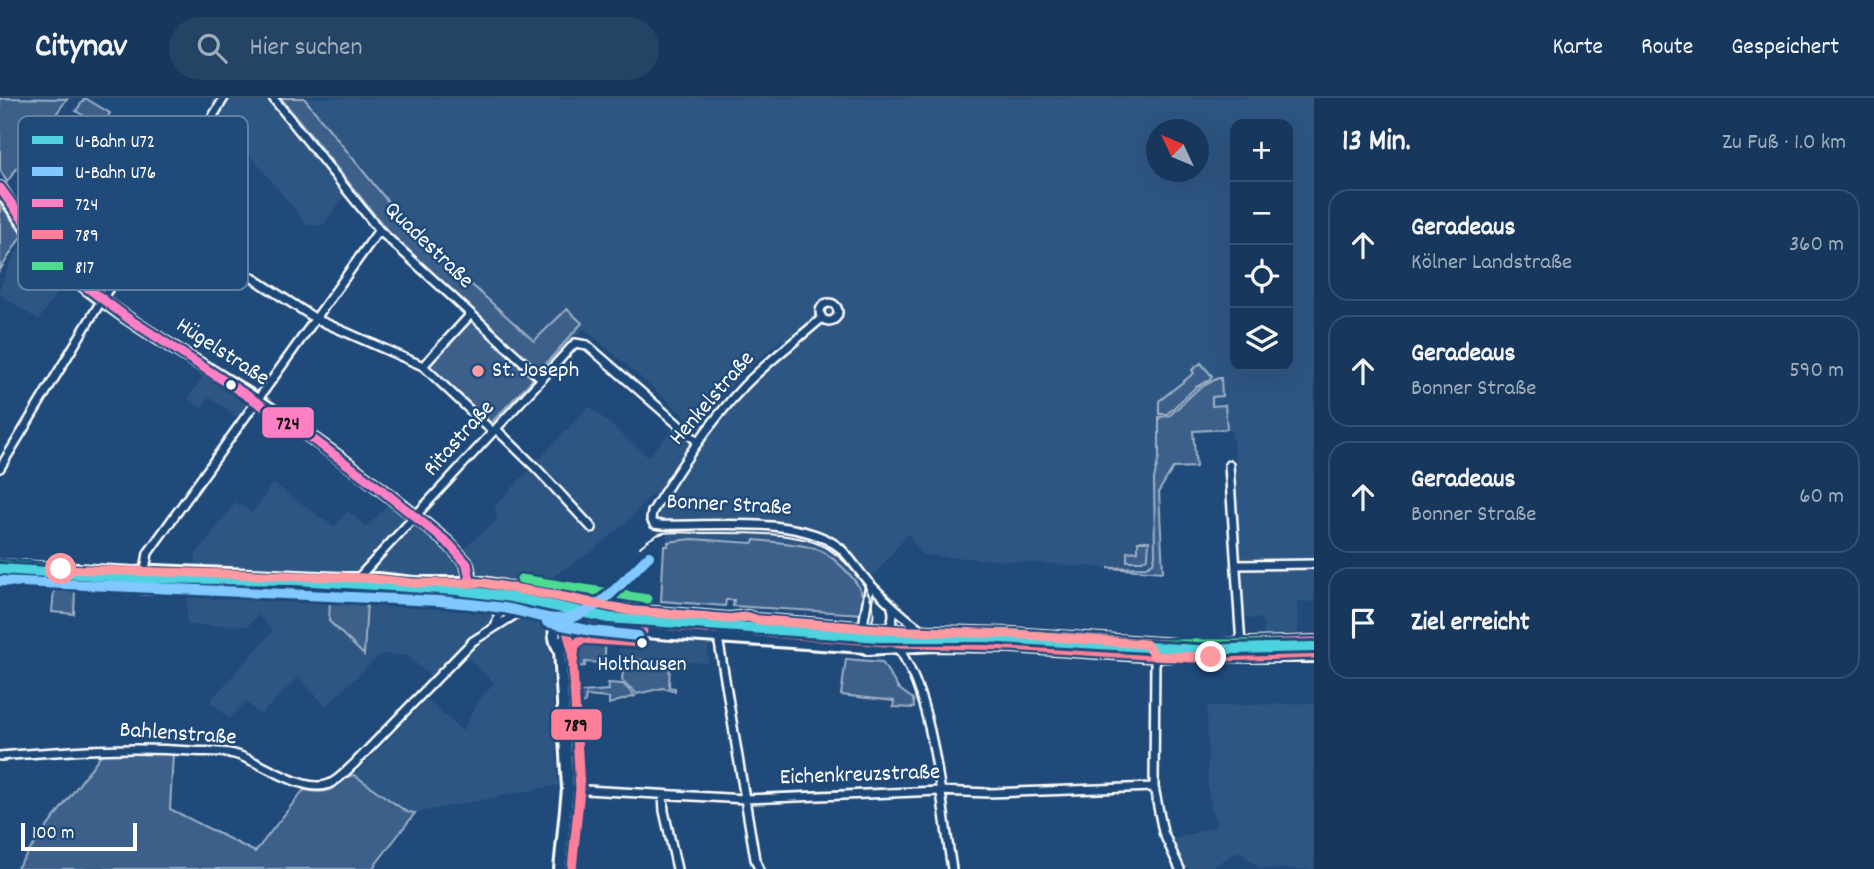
<!DOCTYPE html>
<html lang="de">
<meta charset="utf-8">
<style>
body{margin:0;font-family:Dekko,sans-serif;background:#244365;color:#f1f3f6}
.controls{position:absolute;right:21px;top:21px;display:grid;overflow:hidden;border-radius:14px;box-shadow:0 7px 28px #0002}
.controls button{width:63px;height:63px;display:grid;place-items:center;padding:0;border:0;border-bottom:2px solid #365272;background:#17385c;color:#f1f3f6;font:35px sans-serif}
.compass{position:absolute;left:1146px;top:21px;width:63px;height:63px;border-radius:50%;background:#17385c;box-shadow:0 7px 28px #0002;rotate:314deg}
.scale{position:absolute;left:21px;bottom:18px;width:116px;box-sizing:border-box;padding-left:7px;border:4px solid #fff;border-top:0;font-size:19px;line-height:24px;white-space:nowrap;color:#fff;-webkit-text-stroke:5px #1f4a7a;paint-order:stroke}
.stop{position:absolute;width:21px;height:21px;margin:-16px;border:5px solid #ff9aa2;border-radius:50%;background:#fff}
.stop.end{background:#ff9aa2;border-color:#fff;box-shadow:0 2px 7px #0008}
.list{margin:0;padding:0;list-style:none}
h2{display:flex;justify-content:space-between;align-items:center;height:91px;margin:0;padding:0 28px;font-size:30px}
h2 small{font-size:23px;font-weight:400;color:#9eacbb}
.list li{display:grid;grid-template-columns:46px 1fr auto;gap:21px;align-items:center;box-sizing:border-box;height:112px;margin:0 14px 14px;padding:0 14px;border:2px solid #365272;border-radius:21px}
.list b{display:block;font-size:26px;white-space:nowrap}
.list p{margin:0;font-size:23px;white-space:nowrap;color:#9eacbb}
.list em{font-size:23px;font-style:normal;color:#9eacbb}
.icon{flex:none;width:38px;height:38px;fill:none;stroke:currentColor;stroke-width:2;stroke-linecap:round;stroke-linejoin:round}
.map{position:relative;flex:none;width:1314px;height:771px;overflow:hidden}
header{display:flex;align-items:center;gap:42px;box-sizing:border-box;height:98px;padding:0 35px;background:#17385c;border-bottom:2px solid #365272}
header strong{font-size:33px}
nav{display:flex;gap:38px;margin-inline-start:auto;font-size:24px}
.search{width:490px;height:63px;background:#244365;display:flex;align-items:center;gap:18px;box-sizing:border-box;padding:0 24px;border-radius:38px;color:#9eacbb;font-size:26px}
main{display:flex}
aside{flex:1;background:#17385c}
.map>svg:first-child{display:block}
</style>
<header>
<strong>Citynav</strong>
<div class="search"><svg class="icon" aria-label="search" viewBox="0 0 24 24"><circle cx="10" cy="10" r="6"/><path d="M15 15l6 6"/></svg>Hier suchen</div>
<nav><a>Karte</a><a>Route</a><a>Gespeichert</a></nav>
</header>
<main>
<div class="map">
<svg width="1314" height="771" viewBox="0 0 1314 771">
<rect width="100%" height="100%" fill="#1f4a7a"/>
<filter id="ink" filterUnits="userSpaceOnUse"><feTurbulence type="fractalNoise" baseFrequency=".0143" numOctaves="2"/><feDisplacementMap in="SourceGraphic" scale="14" xChannelSelector="R" yChannelSelector="G"/><feConvolveMatrix kernelMatrix="1 2 1 2 8 2 1 2 1" color-interpolation-filters="sRGB"/></filter>
<g filter="url(#ink)">
<path fill="#2e5683" fill-rule="evenodd" d="M211,0h1103v504l-17,-1 1,32 -34,3 -1,-12 -3,-6 -10,1 -6,-4 -8,-150 -4,-33 -2,-2 -35,3 2,35 -24,2 -14,21 4,81 -241,-17 -14,-21 -33,40 -7,2 -26,-27 -45,-21 -134,-3 -5,-11 4,-14 -10,-6 -25,28 -39,32 -37,24 -30,9 -38,-6 -12,-15 -6,2 -8,11 -262,-7 1,-18 40,-52 16,11 21,-30 61,44 14,-16 19,16 23,-25 46,36 19,18 42,-36 -2,-14 94,-100 59,51 28,-32 21,18 35,-42 52,-48 7,2 -10,-15 -39,34 -43,49 -4,2 -111,-97 -39,43 -8,1 -153,-140 -29,-38 -14,6 -18,25h-16l-86,-106zM1235,26h53v242h-53zM1156,32h42v42h-42z
M26,141l25,30 -8,13 15,8 -19,30 -39,-25v-7l11,-27z
M203,278l43,28 -9,13 -28,-20 -8,11 -13,-9z
M666,433h81l70,9 22,13 23,25v15l-9,-15 -21,-20 -17,-10 -61,-8 -62,-1 -24,3z
M187,493l103,1 183,14 69,9 9,44 7,126 -143,28h-8l-53,-38 73,-76 35,32 18,-32 14,-16 -32,-31 -28,29 -26,-25 -27,-2 -55,52 -28,-29 -38,38 -14,-13 -17,17 -19,-18 63,-70 -15,-16 -10,11 -61,-1z
M619,542l89,4v19l-90,-5z
M1314,605v166h-54l-21,-18 -30,18h-21l-16,-29 44,-14 -8,-34 -1,-86z"/>
<path fill="#3c618b" stroke="#9eb0c5" stroke-width="2" d="M0,0l67,1 -60,83 -7,-12z
M85,0l25,15 -8,14 -26,-16z
M281,0h23l106,131 124,112 33,-32 15,14 -39,44 -5,1 -11,-8 -133,-121z
M0,105l22,32 -22,35z
M470,221l63,60 -42,44 -64,-59z
M1201,265l11,13 -2,4 -14,7 -29,27h-8v-13l35,-28 -2,-3z
M1218,280h3l1,18 -10,1v9l13,-1 2,24 -34,2 3,36 -23,1 -14,23 4,81 -55,-4 38,-1 7,-4 2,-8 -1,-76 5,-22v-40l10,-1 29,-27z
M692,441l61,4 1,-3c20,2 41,3 60,8 17,5 45,32 49,49 2,5 0,11 0,17l-130,-8 1,-6h-8l-1,6 -64,-5 3,-55h4v-4z
M1138,443h11l-1,16 -6,4h-15v-9l11,-1z
M54,491l21,1 -1,24 -22,-2z
M330,501l37,2 -3,54 -35,-34z
M576,542l30,2 -2,21 -19,-1v4l-11,1 -2,-23z
M627,560l17,2 2,4 9,2 5,-5 7,1 -1,2h4l-1,23 6,1v3l-12,-3 -26,6 -15,-14 1,-9h3z
M846,561l36,3 16,26 15,11 1,9 -21,-1 1,-6 -53,-6z
M608,585l15,1 12,12 -26,8v-6l-23,-2 -1,6 -6,4 -1,-11 4,-3 27,-2z
M103,654l70,2 -3,55 85,43 47,-60 3,-2c35,8 28,-12 49,-15l53,37 8,1 -43,56h-356z"/>
<g fill="none" stroke-linecap="round" stroke-linejoin="round">
<defs>
<path id="street" d="M273,0l106,132 162,148
M153,115l163,106 107,47 70,66
M820 214a9 9 0 1 1 18 0a9 9 0 1 1-18 0Z
M822,220c-26,23 -54,43 -78,68 -36,38 -64,81 -92,126l-1,7 3,5 7,1c50,2 138,-10 179,23 12,11 20,26 31,37 17,17 32,32 52,46
M423,268l48,-52
M496,331l41,40 55,59
M1229,367l12,180
M0,370l224,-370
M1236,467l78,-1
M358,480l217,-235 12,2 110,96
M134,486l9,-3 5,-28 231,-323
M492,508l7,9 -4,12
M863,528l7,-42
M718,539l37,222 4,10
M1146,546l9,12 -1,131 9,45 17,37
M866,547c15,-2 31,-22 26,-37
M899,551c36,55 42,154 53,220
M0,658c64,-5 128,-10 192,-5 13,1 29,0 42,3 25,6 71,41 95,30 10,-4 17,-13 25,-20l119,-123 51,-32
M568,691l177,10 194,-8 50,2 165,-6
M663,697l1,16 13,58"/>
<path id="secondary" d="M0,90c17,27 35,53 59,76 55,53 133,93 198,136 66,44 130,92 192,144l18,20 6,30 9,10
M0,468l135,7 20,-2 189,8h34l36,4h70l148,28 98,8 18,-2 9,3 142,11 114,3 179,12 122,-4
M0,479l151,11h99l85,4 6,2 88,3 95,12 42,15 33,5 265,18 4,2 67,-4 75,1 145,10h159
M560,552l8,-18 10,-6
M560,771l8,-80 -8,-139c-11,-14 -5,-44 13,-50"/>
</defs>
<use href="#street" stroke="#fff" stroke-width="12"/>
<use href="#secondary" stroke="#fff" stroke-width="16"/>
<use href="#street" stroke="#1f4a7a" stroke-width="7"/>
<use href="#secondary" stroke="#1f4a7a" stroke-width="10"/>
<path stroke="#fff" stroke-width="2" d="M640,449c7,-6 14,-12 23,-14 12,-2 26,0 38,0 34,0 92,-2 122,13 25,11 79,73 32,90 -17,7 -71,-2 -91,-3"/>
<defs>
<path id="bus-1" d="M0,90l42,58 39,37 48,36 177,115 72,53 71,57 18,20 5,28 8,10
M471,484l73,11 88,18 98,8 18,-2 9,3 142,11 114,3 179,12 122,-4
M512,510l20,3 46,15 65,5"/>
<path id="bus-2" d="M573,566l2,-18 6,-7 61,4
M572,771l8,-80 -8,-140 -5,-18 6,-17c43,7 86,11 130,15 17,1 36,-1 53,3l142,11 114,3 179,12 123,-4"/>
<path id="bus-3" d="M1,467l150,11h100l180,9 96,12 42,15 31,5 271,20 64,-4 75,1 145,10h159
M521,481l126,20"/>
</defs>
<use href="#bus-1" stroke="#1f4a7a" stroke-width="14"/>
<use href="#bus-2" stroke="#1f4a7a" stroke-width="14"/>
<use href="#bus-3" stroke="#1f4a7a" stroke-width="14"/>
<use href="#bus-1" stroke="#ff80c5" stroke-width="9"/>
<use href="#bus-2" stroke="#ff8098" stroke-width="9"/>
<use href="#bus-3" stroke="#4ddb92" stroke-width="9"/>
<defs>
<path id="metro-1" d="M0,471l142,9 154,2 162,10 54,7 97,21 272,19h103l213,13 117,-3"/>
<path id="metro-2" d="M0,483l439,20c22,2 44,4 65,7 25,4 49,17 74,7 28,-11 50,-39 71,-59
M547,524l45,9 46,5"/>
</defs>
<use href="#metro-1" stroke="#1f4a7a" stroke-width="16"/>
<use href="#metro-2" stroke="#1f4a7a" stroke-width="16"/>
<use href="#metro-1" stroke="#4ed3df" stroke-width="10"/>
<use href="#metro-2" stroke="#80c8ff" stroke-width="10"/>
</g>
</g>
<g fill="none" stroke-linecap="round" stroke-linejoin="round" filter="url(#ink)">
<path stroke="#ff9aa2" stroke-width="9" d="M61,471l305,9 48,5h70l148,28 98,8 18,-2 9,3 148,11 108,3 133,10 9,12 56,1"/>
</g>
<circle fill="#ff9aa2" stroke="#1f4a7a" stroke-width="2.5" cx="478" cy="273" r="7"/>
<g fill="#fff" stroke="#1f4a7a" stroke-width="2.5">
<circle cx="231" cy="287" r="6"/>
<circle cx="642" cy="545" r="6"/>
</g>
<g text-anchor="middle" dominant-baseline="central" stroke-width="5" stroke-linejoin="round" paint-order="stroke">
<g font-size="21" fill="#fff" stroke="#1f4a7a">
<text x="642" y="568">Holthausen</text>
</g>
<g font-size="23" fill="#fff" stroke="#1f4a7a">
<text transform="translate(428 148) rotate(44)">Quadestraße</text>
<text transform="translate(222 255) rotate(33)">Hügelstraße</text>
<text transform="translate(713 301) rotate(-49)">Henkelstraße</text>
<text transform="translate(460 341) rotate(-48)">Ritastraße</text>
<text transform="translate(729 408) rotate(3)">Bonner Straße</text>
<text transform="translate(178 637) rotate(4)">Bahlenstraße</text>
<text transform="translate(860 678) rotate(-2)">Eichenkreuzstraße</text>
</g>
<g font-size="23" fill="#fff" stroke="#1f4a7a" text-anchor="start">
<text x="492" y="273">St. Joseph</text>
</g>
</g>
<rect x="18" y="18" width="230" height="174" rx="10" fill="#1f4a7a" stroke="#6280a2" stroke-width="2"/>
<rect x="32" y="38" width="31" height="8" fill="#4ed3df"/>
<rect x="32" y="69" width="31" height="9" fill="#80c8ff"/>
<rect x="32" y="101" width="31" height="8" fill="#ff80c5"/>
<rect x="32" y="132" width="31" height="9" fill="#ff8098"/>
<rect x="32" y="164" width="31" height="8" fill="#4ddb92"/>
<g font-size="19" fill="#fff">
<text x="75" y="49">U-Bahn U72</text>
<text x="75" y="80">U-Bahn U76</text>
<text x="75" y="112">724</text>
<text x="75" y="143">789</text>
<text x="75" y="175">817</text>
</g>
<g stroke="#1f4a7a" stroke-width="2.5">
<rect x="261" y="308" width="54" height="33" rx="7" fill="#ff80c5"/>
<rect x="550" y="610" width="53" height="33" rx="7" fill="#ff8098"/>
</g>
<g font-size="19" text-anchor="middle" font-weight="bold" fill="#111">
<text x="288" y="331">724</text>
<text x="576" y="633">789</text>
</g>
</svg>
<div class="controls">
<button>+</button>
<button>−</button>
<button><svg class="icon" aria-label="locate" viewBox="0 0 24 24"><circle cx="12" cy="12" r="6"/><path d="M12 2v4M12 18v4M2 12h4M18 12h4"/></svg></button>
<button><svg class="icon" aria-label="layers" viewBox="0 0 24 24"><path d="M12 4l9 5-9 5-9-5zM3 14l9 5 9-5"/></svg></button>
</div>
<svg class="compass" viewBox="-18 -18 36 36"><path d="M0-13l5 13h-10z" fill="#e53935"/><path d="M0 13l5-13h-10z" fill="#9eacbb"/></svg>
<div class="scale">100 m</div>
<div class="stop" style="left:61px;top:471px"></div>
<div class="stop end" style="left:1211px;top:559px"></div>
</div>
<aside>
<h2>13 Min.<small>Zu Fuß · 1.0 km</small></h2>
<ul class="list">
<li><svg class="icon" aria-label="ahead" viewBox="0 0 24 24"><path d="M12 20V5M6 11l6-6 6 6"/></svg><div><b>Geradeaus</b><p>Kölner Landstraße</p></div><em>360 m</em></li>
<li><svg class="icon" aria-label="ahead" viewBox="0 0 24 24"><path d="M12 20V5M6 11l6-6 6 6"/></svg><div><b>Geradeaus</b><p>Bonner Straße</p></div><em>590 m</em></li>
<li><svg class="icon" aria-label="ahead" viewBox="0 0 24 24"><path d="M12 20V5M6 11l6-6 6 6"/></svg><div><b>Geradeaus</b><p>Bonner Straße</p></div><em>60 m</em></li>
<li><svg class="icon" aria-label="arrive" viewBox="0 0 24 24"><path d="M6 21V4h12l-3 4 3 4H6"/></svg><div><b>Ziel erreicht</b></div></li>
</ul>
</aside>
</main>
